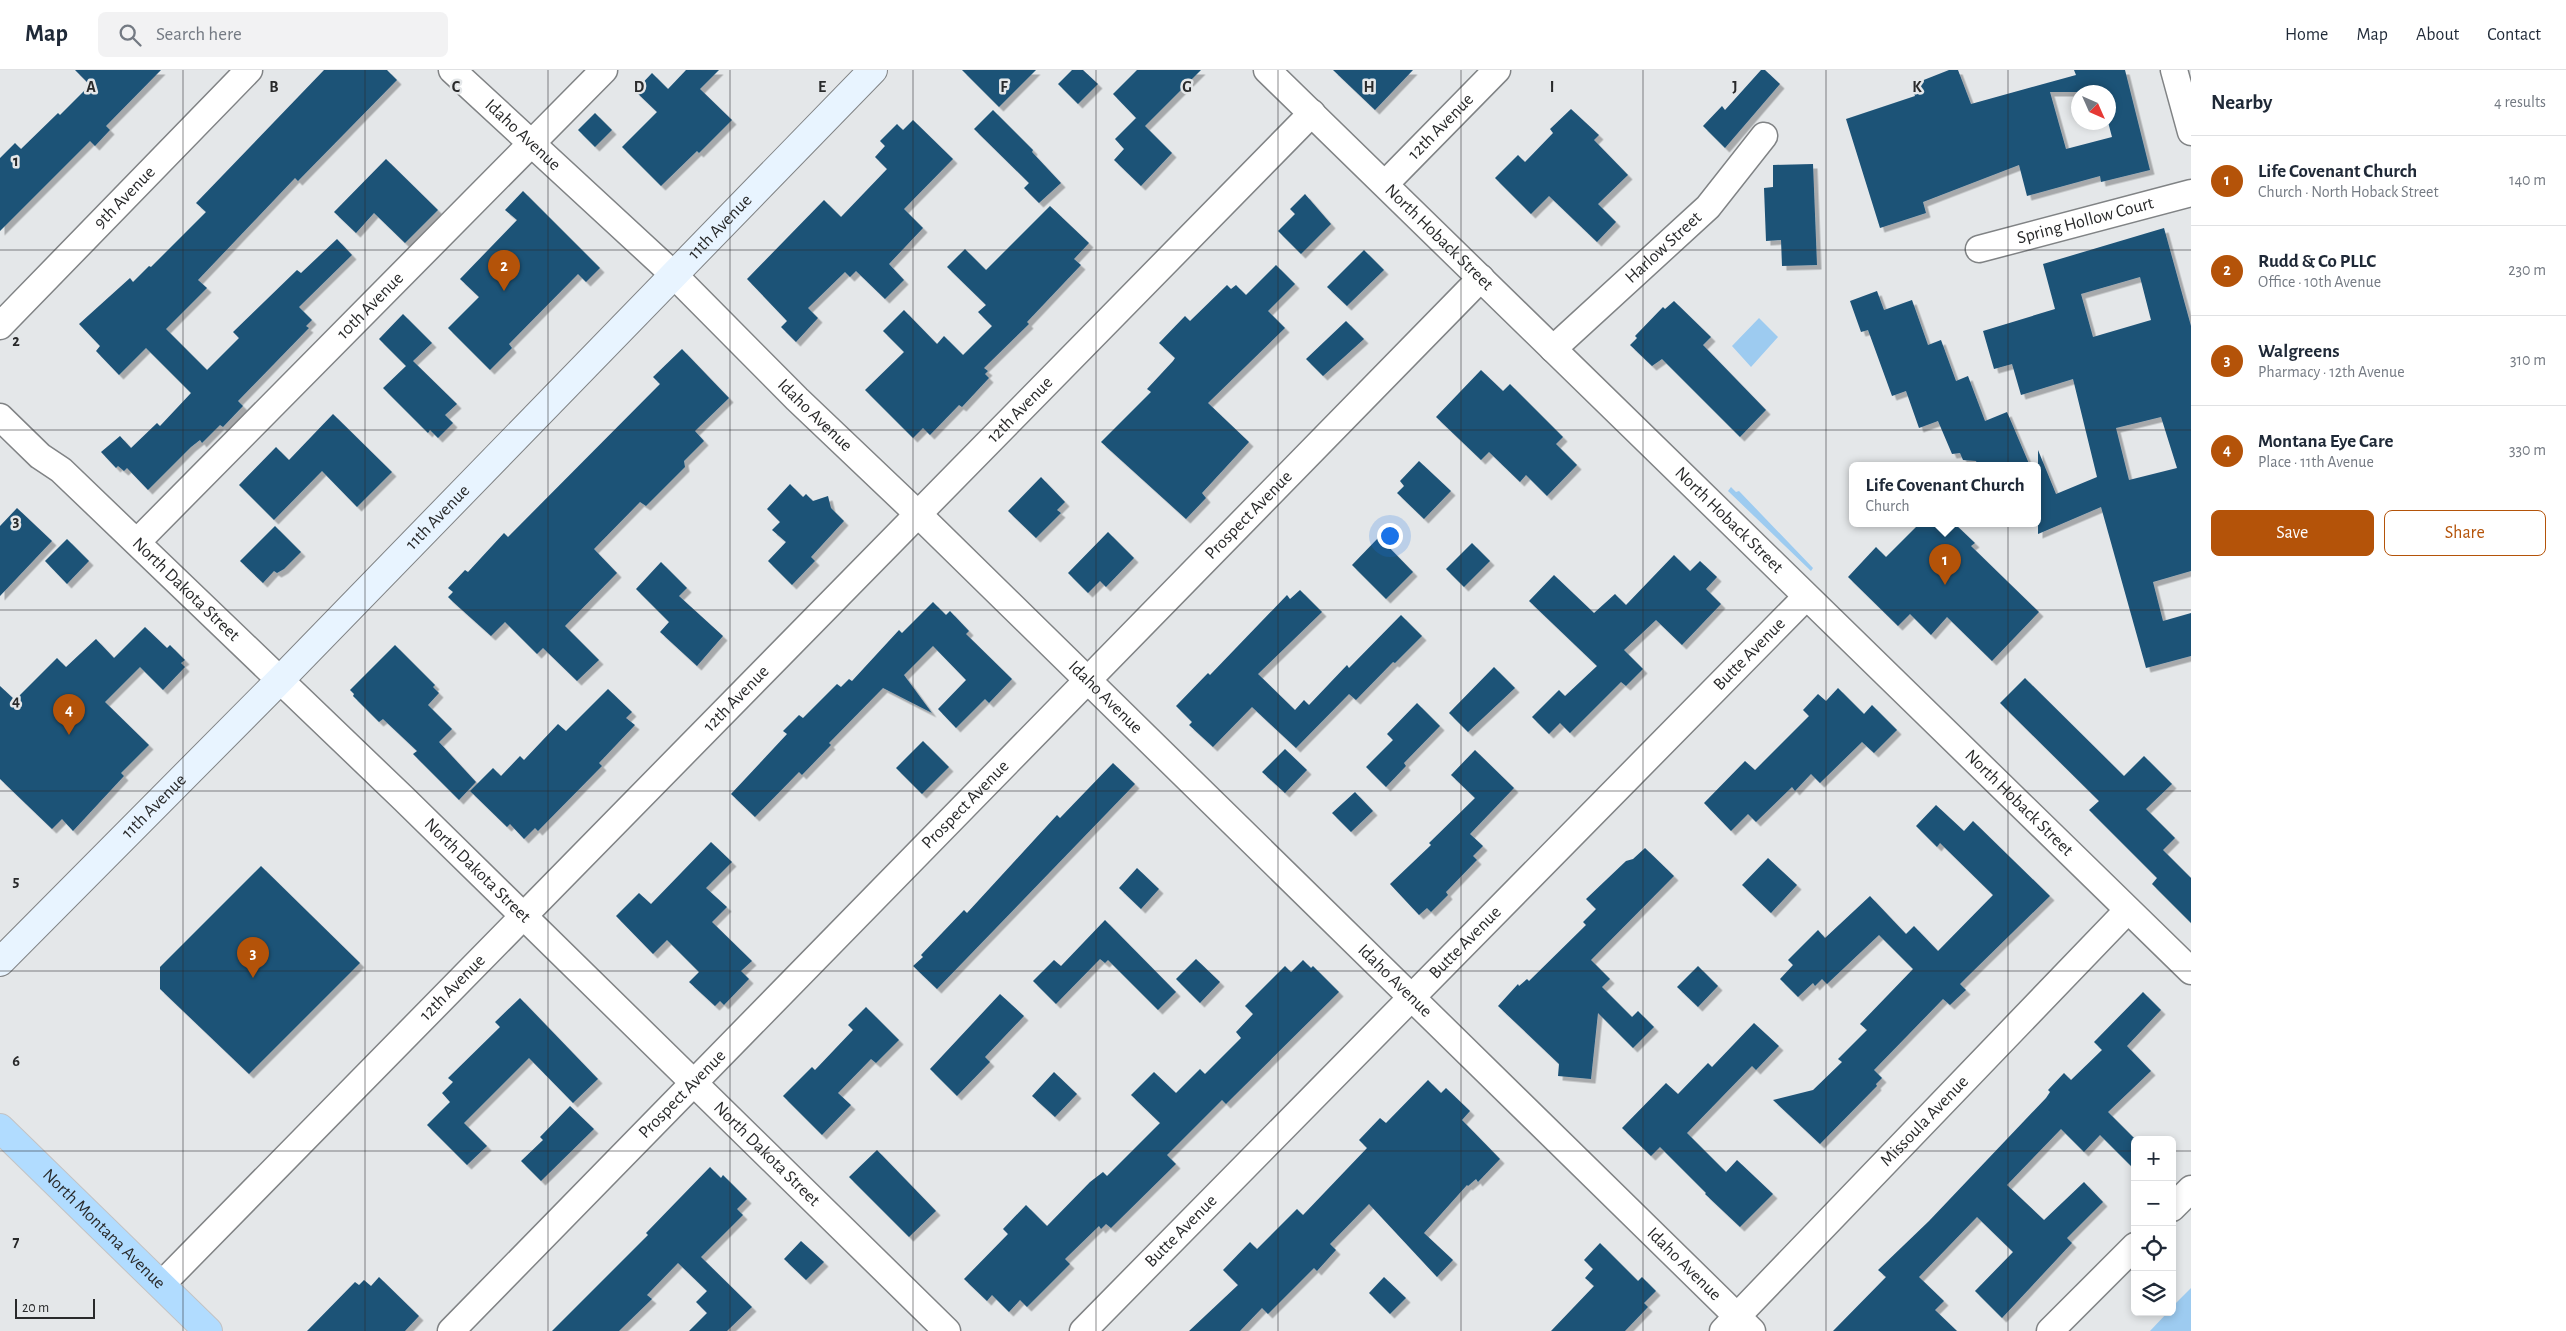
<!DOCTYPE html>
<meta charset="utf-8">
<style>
body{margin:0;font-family:"Alegreya Sans",sans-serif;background:#f2f2f3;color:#1f2937}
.controls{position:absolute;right:15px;bottom:15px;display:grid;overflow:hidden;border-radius:8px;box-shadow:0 2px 8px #0003}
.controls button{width:45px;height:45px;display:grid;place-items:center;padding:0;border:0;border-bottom:1px solid #e0e1e3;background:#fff;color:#1f2937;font:25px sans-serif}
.compass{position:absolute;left:2071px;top:15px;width:45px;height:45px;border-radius:50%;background:#fff;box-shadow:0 2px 8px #0003;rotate:135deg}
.scale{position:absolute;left:15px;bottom:12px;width:80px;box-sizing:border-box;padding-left:5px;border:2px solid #292a2b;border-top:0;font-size:14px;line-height:18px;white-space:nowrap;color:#292a2b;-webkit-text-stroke:4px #e4e7e9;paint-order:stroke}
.you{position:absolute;left:1389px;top:465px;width:18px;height:18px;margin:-12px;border:4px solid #fff;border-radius:50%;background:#1a73e8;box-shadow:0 0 0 8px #1a73e833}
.badge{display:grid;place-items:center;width:32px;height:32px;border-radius:50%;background:#b45309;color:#fff;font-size:16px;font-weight:700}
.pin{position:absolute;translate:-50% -41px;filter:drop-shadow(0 1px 2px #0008)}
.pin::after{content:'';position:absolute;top:26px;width:18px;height:15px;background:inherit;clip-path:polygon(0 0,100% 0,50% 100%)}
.popup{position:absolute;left:1849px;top:392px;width:192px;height:65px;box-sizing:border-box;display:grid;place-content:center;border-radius:8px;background:#fff;filter:drop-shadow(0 1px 4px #0005);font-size:16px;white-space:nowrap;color:#747a83}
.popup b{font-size:19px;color:#1f2937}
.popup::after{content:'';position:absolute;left:50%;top:100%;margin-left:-10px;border:10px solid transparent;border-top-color:#fff}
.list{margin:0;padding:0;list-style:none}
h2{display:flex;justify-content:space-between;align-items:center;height:65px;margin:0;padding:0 20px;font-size:21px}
h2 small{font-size:16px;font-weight:400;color:#747a83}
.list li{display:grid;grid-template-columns:32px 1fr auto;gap:15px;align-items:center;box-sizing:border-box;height:90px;padding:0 20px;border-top:1px solid #e0e1e3}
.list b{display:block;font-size:19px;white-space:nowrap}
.list p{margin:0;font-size:16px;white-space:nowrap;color:#747a83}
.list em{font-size:16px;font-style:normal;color:#747a83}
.actions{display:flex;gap:10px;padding:15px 20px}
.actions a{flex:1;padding:11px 0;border:1px solid #b45309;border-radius:8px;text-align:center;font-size:18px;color:#b45309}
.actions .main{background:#b45309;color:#fff}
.icon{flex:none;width:28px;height:28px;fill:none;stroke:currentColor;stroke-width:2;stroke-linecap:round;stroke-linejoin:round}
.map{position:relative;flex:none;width:2191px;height:1261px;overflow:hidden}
header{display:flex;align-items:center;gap:30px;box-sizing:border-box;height:70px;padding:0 25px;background:#fff;border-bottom:1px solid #e0e1e3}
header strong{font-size:24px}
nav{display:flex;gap:28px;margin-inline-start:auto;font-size:18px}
.search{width:350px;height:45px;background:#f2f2f3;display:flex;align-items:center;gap:12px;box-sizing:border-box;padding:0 18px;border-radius:8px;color:#747a83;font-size:19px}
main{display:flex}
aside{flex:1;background:#fff}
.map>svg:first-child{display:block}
</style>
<header>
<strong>Map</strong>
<div class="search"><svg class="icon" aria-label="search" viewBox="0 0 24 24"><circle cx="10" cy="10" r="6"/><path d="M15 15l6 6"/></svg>Search here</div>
<nav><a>Home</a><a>Map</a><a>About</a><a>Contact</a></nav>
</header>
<main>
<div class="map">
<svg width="2191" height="1261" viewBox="0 0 2191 1261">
<defs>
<filter id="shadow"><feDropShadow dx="4.5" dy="4.5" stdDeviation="0" flood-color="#0004"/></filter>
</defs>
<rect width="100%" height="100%" fill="#e4e7e9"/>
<path fill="#9dcbf0" d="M1759,248l19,19 -27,30 -19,-21z
M1731,417l5,5 3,-1 74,77 -2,3 -83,-80z
M2191,1218v43h-41l18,-19h4v-5z"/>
<path fill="#1d5277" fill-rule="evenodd" filter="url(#shadow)" d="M75,0h86l-55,56 4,4 -15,16 -5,-5 -90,90v-73l15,-15 6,6 37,-36 2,2 30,-30z
M324,0h63l10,10 -99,101 -3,-3 -97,102 9,8 -41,41 41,41 32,-32 -6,-6 64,-62 4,3 36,-34 15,16 -53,52 13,13 -6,6 3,2 -71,73 5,5 -20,21 -3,-2 -18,18 -2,-3 -9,7 -43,43 -21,-22 -3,3 -6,-5 -2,2 -15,-16 19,-16 11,12 26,-25 3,3 31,-33 -45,-45 -27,27 -23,-24 4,-5 -21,-22 51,-46 3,4 16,-16 2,1 55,-55 -10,-9z
M686,0h33l-19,19 32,31 -33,33 -2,-2 -36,35 -39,-39 35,-35 -22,-21 17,-18 16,16z
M962,0h74l-37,37z
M1072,0h11l15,14 -20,20 -20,-20z
M1137,0h64l-56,56 27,27 -31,33 -27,-26 10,-11 -9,-10 21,-21 2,2 -25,-26z
M1333,0h80l-38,40z
M1761,0h4l15,14 -55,64 -22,-22 19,-20 3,4z
M1949,0h9l13,34 105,-29 -2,-5h51l25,100 -49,12 -1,-6 -73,20 -8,-31 -96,37 3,11 -46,15 -34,-109 69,-23 -4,-11zM2050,22h58v30l4,15 -46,12z
M1571,39l28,26 -5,5 34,35 -30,29 18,18 -19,20 -48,-46 -18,18 -36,-36 23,-23 7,7 28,-29 -3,-4z
M993,40l40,40 -1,2 29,31 -22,20 -15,-15 5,-5 -55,-54z
M595,43l17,17 -17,17 -17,-17z
M913,50l40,39 -49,50 19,19 -34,36 15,16 -19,19 -29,-28 -6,6 -5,-5 -37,36 10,10 -22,24 -15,-15 6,-6 -40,-42 77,-79 17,17 46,-48 -12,-12 10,-11 -5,-5 17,-17 6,6z
M386,89l52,51 -33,33 -31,-30 -18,20 -22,-21z
M1813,94l4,101 -35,1 -1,-26 -15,1 -2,-53 9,-1v-22z
M523,121l77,77 -14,14 -8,-8 -69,70 3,4 -22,22 -42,-42 31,-31 -19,-18 57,-59 -12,-10z
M1305,124l26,30 -30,30 -23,-23 17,-17 -5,-5z
M1050,136l39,37 -15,16 7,6 -54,57 2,2 -45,44 4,3 -3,3 4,4 -27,29 -3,-2 -29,30 -7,-7 -10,10 -48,-48 39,-38 -21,-21 21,-21 33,34 7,-8 19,19 29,-29 -14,-14 8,-7 -39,-38 18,-18 21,21z
M2164,158l27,98v245l-38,11 10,39 28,-8v43l-45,12 -45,-161 -63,27v-84l18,44 41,-17 -24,-98 -52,16 -9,-31 -18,5 -11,-38 72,-22 -12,-45zM2140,207l11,43 -58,17 -12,-43zM2161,347l16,51 -48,12 -13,-52z
M1364,180l20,20 -37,36 -20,-19z
M1276,195l19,19 -27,27 17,17 -77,75 41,39 -47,51 4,5 -20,21 -85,-77 50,-50 -4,-3 26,-28 2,-3 -16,-15 26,-27 5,5 37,-36 4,4 5,-4 10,10z
M1877,221l7,19 28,-10 16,45 13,-5 15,41 12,-5 17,45 22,-9 23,54h-52l-2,-5 -13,-1 -3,-7 -8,1 -14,-33 -19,7 -13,-37 -14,5 -24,-66 -7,2 -11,-31z
M1674,231l37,36 -8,8 63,65 -26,27 -78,-78 -10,7 -22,-21 7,-7 -2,-2 28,-29 2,2z
M403,244l29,29 -19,18 44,43 -12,11 8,8 -15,15 -8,-8 -2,3 -45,-45 23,-22 -27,-27z
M1346,251l18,18 -41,37 -17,-17z
M682,279l47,49 -34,33 9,10 -20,20 1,6 -39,39 -6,-4 -46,47 23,24 -52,53 34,34 -22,21 -34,-33 -6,6 -32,-32 -14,14 -39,-35 -4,-4 5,-5 -5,-4 17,-18 3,2 36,-39 4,4 152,-153 -7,-7z
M1481,300l22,21 7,-7 53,53 -7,7 21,21 -30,31 -21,-21 -6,7 -31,-30 -8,8 -45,-43z
M333,344l59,58 -35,35 -35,-36 -48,49 -35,-35 37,-38 13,13z
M1419,391l32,30 -27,28 -27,-26 7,-7 -4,-5z
M1041,407l24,25 -8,8 4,3 -25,25 -28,-27z
M790,414l13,13 3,-3 7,7 15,-5 3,12 13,13 -33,36 4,4 -23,24 -24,-24 18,-19 -14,-12 8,-8 -13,-13z
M17,438l35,33 -52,55v-70z
M1919,454h36l20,19 -4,3 68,66 -47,49 -45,-44 -16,18 -21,-21 -12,12 -50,-49 28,-30 10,10z
M275,456l26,26 -17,17 -7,4 -3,-2 -11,12 -23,-22z
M1108,462l26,26 -28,29 -6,-6 -12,12 -20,-20z
M1379,467l34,35 -27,27 -34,-34z
M67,469l22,22 -22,23 -22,-23z
M1472,473l18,18 -26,26 -18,-18z
M1674,485l16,16 10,-10 17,16 -11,12 15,15 -39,41 -26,-25 -32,30 19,19 -17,17 -5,-4 -51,51 -10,-10 -11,11 -17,-17 27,-27 6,6 32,-30 -68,-65 25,-26 40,38 21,-19 11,11z
M661,492l26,26 -8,8 44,40 -26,30 -37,-34 9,-10 -33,-33z
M1300,520l22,22 -64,62 37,36 9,-10 5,5 38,-40 2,3 52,-53 21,21 -27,27 -2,-1 -37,38 -7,-6 -53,54 -44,-41 -39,40 -24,-22 3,-3 -16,-16 32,-33 2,2 77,-80 3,4z
M933,532l13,13 4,-4 19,20 -3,3 46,45 -23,24 -4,-4 -29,29 -18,-19 28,-29 -33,-34 -29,29 28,38 -49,-25 -54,55 2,2 -29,30 -3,-3 -44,45 -24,-23 56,-60 -4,-3 16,-16 4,3 34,-34 4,3 8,-8 3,2 47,-51 3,3z
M145,557l22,21 3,-3 15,15 -4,3 4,4 -22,23 -23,-23 -35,35 44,43 -28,28 3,3 -51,55 -11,-12 -10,10 -52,-50v-93l15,14 42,-42 9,9 30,-28 18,19z
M395,575l40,40 -2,2 6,6 -11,12 24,24 -13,13 37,40 -17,18 -46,-46 4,-3 -34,-32 -4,3 -26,-26 1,-2 -4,-4z
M1494,597l21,21 -47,44 -19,-19z
M2025,608l99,98 20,-20 28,28 -26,25 29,29 -12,12 28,28v45l-39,-39 5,-6 -68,-68 10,-9 -99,-98z
M1838,618l26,26 8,-9 25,25 -23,23 -12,-11 -42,41 -9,-9 -16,17 -3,-4 -36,35 -8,-8 -17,17 -27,-28 41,-42 10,9 54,-54 -6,-6 15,-16 8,7z
M608,619l24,23 -6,6 9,7 -36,38 3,3 -64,65 -3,-3 -11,11 -14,-15 -3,3 -37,-36 23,-23 8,8 19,-20 4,4 34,-36 8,7z
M1417,633l23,23 -36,37 2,3 -20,21 -20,-20 27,-27 -6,-6z
M923,671l26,26 -27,27 -26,-26z
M1285,679l22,21 -22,23 -23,-21z
M1475,680l39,38 -44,46 13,12 -10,10 4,4 -31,32 2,3 -17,17 -4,-4 -8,7 -29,-31 41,-39 -2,-2 46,-45 -24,-23z
M1113,693l22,21 -198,205 -24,-23 10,-9 -2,-2 43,-45 3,3 90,-98 3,3z
M1355,722l18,19 -22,21 -19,-19z
M1936,735l28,26 9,-10 77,75 -84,82 -6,6 6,6 -16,15 -7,-6 -69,71 8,8 -6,6 1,2 -57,58 -47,-44 40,-10 29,-28 -4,-3 29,-29 -7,-6 53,-55 -34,-34 -52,49 -5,-5 -7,7 -2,-3 -15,14 -18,-18 13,-14 -5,-5 30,-30 7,8 45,-42 36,38 8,-8 24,25 55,-56 -53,-52 -3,4 -21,-21z
M711,772l21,20 -26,26 21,19 -15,15 40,39 -11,10 8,8 -25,26 -4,-4 -5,5 -26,-24 10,-10 -32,-32 -14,14 -37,-38 23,-23 12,11z
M1645,778l29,28 -83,84 19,19 -8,8 30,30 6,-6 16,16 -21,21 -35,-35 -7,66 -33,-3 1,-12 -61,-58 20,-22 1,2 8,-7 2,2 57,-56 -3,-3 13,-13 -10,-10 40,-38 7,-2z
M1768,788l29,27 -26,28 -29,-28z
M261,796l99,97 -111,111 -89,-85v-22z
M1137,798l22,21 -18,20 -22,-21z
M1105,850l71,72 -18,18 -50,-50 -3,3 -5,-4 -44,45 -23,-23 21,-21 7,6z
M1196,889l24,23 -20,21 -24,-24z
M1303,890l8,8 2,-2 26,26 -113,112 -4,-4 -55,55 9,9 -65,64 -5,-4 -5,5 -2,-3 -34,33 5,5 -43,43 -7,-7 -11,12 -17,-17 -5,6 -23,-22 44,-45 -5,-5 23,-24 21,21 43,-44 13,-10 4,4 53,-53 -29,-28 23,-23 22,21 24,-24 5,5 36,-36 -5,-6 17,-18 -8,-8 40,-40 6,6z
M1698,896l20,20 -20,21 -21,-20z
M2143,922l18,18 -34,36 24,25 -43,41 27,27v31l-35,-35 -16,17 -23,-23 -54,56 37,35 40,-38 19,20 -36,36 5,5 -70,75 -27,-27 38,-39 -36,-35 -58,60 25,24 -9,9 22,21h-124l53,-54 -8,-7 51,-49 117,-123 4,-6 -2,-2 16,-17 7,7 31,-30 -8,-8z
M1000,924l24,22 -39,41 5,5 -33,34 -27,-27z
M520,928l78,81 -25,24 -44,-45 -65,65 23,23 -20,19 -40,-40 23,-23 -8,-9 11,-11 -5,-4 52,-51 -5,-5z
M866,937l33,33 -23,23 -5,-4 -33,34 13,12 -29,30 -39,-39 29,-29 3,3 38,-40 -5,-5z
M1754,953l25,23 -23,24 -4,-4 -65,67 39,39 11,-12 36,34 -33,33 -35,-33 1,-1 -46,-46 -9,9 -29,-28 44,-45 12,11 30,-31 4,4z
M1054,1002l23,22 -22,23 -23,-21z
M1428,1010l13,13 5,-5 24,23 -8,9 38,39 -22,23 -2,-3 -8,7 -1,-1 -43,48 29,27 -16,17 -68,-73 -39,40 6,6 -19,21 -3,-3 -46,46 -6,-6 -22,23h-51l49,-46 -15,-15 27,-28 7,7 40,-40 6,6 64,-67 -8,-8 21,-22 6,5z
M570,1036l24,23 -53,52 -20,-20 22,-21 -3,-3z
M877,1080l59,61 -27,26 -60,-60z
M710,1097l11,11 2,-3 24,24 -10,10 6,6 -42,42 51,50 -25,24h-38l18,-18 -11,-11 11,-11 -29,-28 -31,32 5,4 -33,32h-67l96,-96 -2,-2z
M801,1171l23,21 -18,18 -22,-21z
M1600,1173l38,38 4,-4 14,14 -12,12 4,4 -23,24h-74l43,-45 -9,-8 8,-9 -9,-9z
M379,1207l40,39 -14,15h-98l48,-49 4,3 5,-5 7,6z
M1384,1207l22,21 -16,16 -21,-21z"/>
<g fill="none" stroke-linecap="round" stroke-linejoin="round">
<defs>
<g id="street">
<path id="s1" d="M452,0l222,205 123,124 122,116 833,816"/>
<path id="s2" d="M1267,0l924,901"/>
<path d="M2174,0l17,62"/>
<path id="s3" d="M1385,114l112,-114"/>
<path id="s4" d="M1979,179l212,-56"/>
<path id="s5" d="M0,256l249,-256"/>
<path id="s6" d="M1553,279l155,-142 56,-71"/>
<path id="s7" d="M0,347l40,39 21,14 343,329 543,532"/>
<path id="s8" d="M137,472l467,-472"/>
<path d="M2172,1138l19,-19"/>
<path id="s9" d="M162,1214l1150,-1171"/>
<path id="s10" d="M451,1261l1030,-1053"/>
<path id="s11" d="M1083,1261l723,-734"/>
<path id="s12" d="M1723,1261l404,-420"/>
<path d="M2050,1261l85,-85"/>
</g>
<g id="secondary">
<path id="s13" d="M0,892l280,-282 593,-610"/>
</g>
<g id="highway">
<path id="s14" d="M0,1058l208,203"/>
</g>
</defs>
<use href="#street" stroke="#808385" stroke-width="29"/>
<use href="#secondary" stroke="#808385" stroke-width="30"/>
<use href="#highway" stroke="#c3c3c4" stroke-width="30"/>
<use href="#street" stroke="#fff" stroke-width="26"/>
<use href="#secondary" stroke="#e8f4ff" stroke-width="28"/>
<use href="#highway" stroke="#b1dcff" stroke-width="28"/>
</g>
<path fill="none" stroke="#292a2b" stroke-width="1" stroke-opacity="0.55" d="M183,0v1261M365,0v1261M548,0v1261M730,0v1261M913,0v1261M1096,0v1261M1278,0v1261M1461,0v1261M1643,0v1261M1826,0v1261M2008,0v1261M0,180h2191M0,360h2191M0,540h2191M0,721h2191M0,901h2191M0,1081h2135M2172,1081h19"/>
<g text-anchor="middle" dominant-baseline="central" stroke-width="5" stroke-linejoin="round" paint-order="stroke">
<g font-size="18" fill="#292a2b" stroke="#e4e7e9">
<text stroke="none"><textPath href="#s3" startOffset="80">12th Avenue</textPath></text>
<text stroke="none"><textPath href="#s1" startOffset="96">Idaho Avenue</textPath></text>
<text stroke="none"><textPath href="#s5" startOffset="179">9th Avenue</textPath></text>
<text stroke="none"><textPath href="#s4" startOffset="110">Spring Hollow Court</textPath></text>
<text stroke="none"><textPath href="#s13" startOffset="1029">11th Avenue</textPath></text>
<text stroke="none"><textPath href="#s2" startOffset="240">North Hoback Street</textPath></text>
<text stroke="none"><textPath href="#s6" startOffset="150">Harlow Street</textPath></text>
<text stroke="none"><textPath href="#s8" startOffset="332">10th Avenue</textPath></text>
<text stroke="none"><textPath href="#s9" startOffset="1225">12th Avenue</textPath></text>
<text stroke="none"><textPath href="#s1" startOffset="501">Idaho Avenue</textPath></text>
<text stroke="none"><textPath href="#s10" startOffset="1141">Prospect Avenue</textPath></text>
<text stroke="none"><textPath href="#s13" startOffset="624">11th Avenue</textPath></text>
<text stroke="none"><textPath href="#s2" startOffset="645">North Hoback Street</textPath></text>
<text stroke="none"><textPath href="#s7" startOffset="254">North Dakota Street</textPath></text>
<text stroke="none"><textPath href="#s11" startOffset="950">Butte Avenue</textPath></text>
<text stroke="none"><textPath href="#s1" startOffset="906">Idaho Avenue</textPath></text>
<text stroke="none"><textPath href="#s9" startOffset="820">12th Avenue</textPath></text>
<text stroke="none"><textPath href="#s2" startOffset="1050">North Hoback Street</textPath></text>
<text stroke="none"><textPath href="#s10" startOffset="736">Prospect Avenue</textPath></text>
<text stroke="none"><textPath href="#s13" startOffset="219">11th Avenue</textPath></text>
<text stroke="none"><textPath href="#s7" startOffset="659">North Dakota Street</textPath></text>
<text stroke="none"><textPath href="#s11" startOffset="545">Butte Avenue</textPath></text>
<text stroke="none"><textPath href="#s1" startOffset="1311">Idaho Avenue</textPath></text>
<text stroke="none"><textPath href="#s9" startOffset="415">12th Avenue</textPath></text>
<text stroke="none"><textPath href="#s10" startOffset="331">Prospect Avenue</textPath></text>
<text stroke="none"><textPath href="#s12" startOffset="291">Missoula Avenue</textPath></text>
<text stroke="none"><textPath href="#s7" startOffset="1064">North Dakota Street</textPath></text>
<text stroke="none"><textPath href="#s14" startOffset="145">North Montana Avenue</textPath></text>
<text stroke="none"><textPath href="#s11" startOffset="140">Butte Avenue</textPath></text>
<text stroke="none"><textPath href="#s1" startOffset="1716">Idaho Avenue</textPath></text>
</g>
</g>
<g font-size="16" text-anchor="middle" font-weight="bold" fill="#292a2b" stroke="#e4e7e9" stroke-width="5" stroke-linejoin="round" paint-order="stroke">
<text x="91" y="22">A</text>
<text x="274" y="22">B</text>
<text x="456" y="22">C</text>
<text x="639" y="22">D</text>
<text x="822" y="22">E</text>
<text x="1004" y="22">F</text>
<text x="1187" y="22">G</text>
<text x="1369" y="22">H</text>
<text x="1552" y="22">I</text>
<text x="1735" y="22">J</text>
<text x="1917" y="22">K</text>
<text x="16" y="96">1</text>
<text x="16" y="276">2</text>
<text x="16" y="456">3</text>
<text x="16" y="636">4</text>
<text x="16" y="816">5</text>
<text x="16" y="996">6</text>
<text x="16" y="1177">7</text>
</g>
</svg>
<div class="controls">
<button>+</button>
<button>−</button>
<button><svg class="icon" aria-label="locate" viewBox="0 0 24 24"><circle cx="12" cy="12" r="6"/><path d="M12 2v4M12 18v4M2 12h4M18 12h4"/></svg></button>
<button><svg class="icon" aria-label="layers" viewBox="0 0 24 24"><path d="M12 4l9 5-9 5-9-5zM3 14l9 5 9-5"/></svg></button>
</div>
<svg class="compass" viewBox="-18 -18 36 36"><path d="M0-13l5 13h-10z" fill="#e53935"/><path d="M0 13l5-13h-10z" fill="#747a83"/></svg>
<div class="scale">20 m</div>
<div class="you"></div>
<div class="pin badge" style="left:1945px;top:515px">1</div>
<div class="popup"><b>Life Covenant Church</b>Church</div>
<div class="pin badge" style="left:504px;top:221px">2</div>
<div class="pin badge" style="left:253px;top:908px">3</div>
<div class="pin badge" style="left:69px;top:665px">4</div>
</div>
<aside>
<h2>Nearby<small>4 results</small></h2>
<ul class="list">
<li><span class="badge">1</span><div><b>Life Covenant Church</b><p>Church · North Hoback Street</p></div><em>140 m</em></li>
<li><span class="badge">2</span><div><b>Rudd &amp; Co PLLC</b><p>Office · 10th Avenue</p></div><em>230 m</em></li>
<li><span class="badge">3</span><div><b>Walgreens</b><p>Pharmacy · 12th Avenue</p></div><em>310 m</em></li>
<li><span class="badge">4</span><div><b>Montana Eye Care</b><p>Place · 11th Avenue</p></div><em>330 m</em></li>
</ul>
<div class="actions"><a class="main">Save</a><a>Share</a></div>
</aside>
</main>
